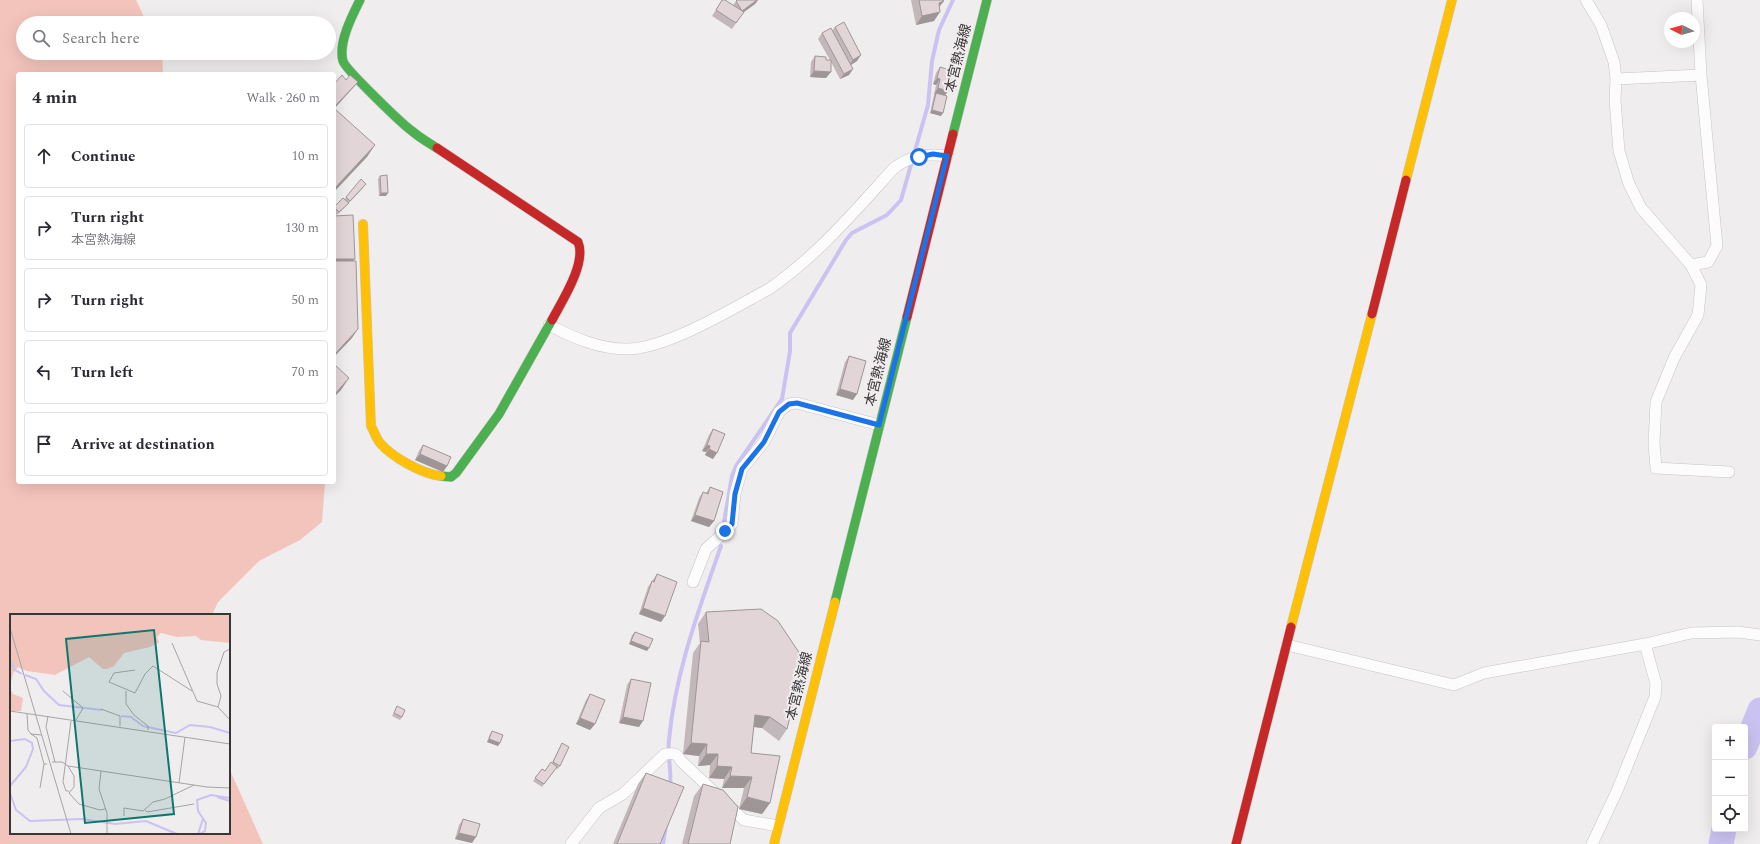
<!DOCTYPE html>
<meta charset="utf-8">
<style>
body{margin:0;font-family:Spectral,"Noto Sans JP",serif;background:#f7f7f7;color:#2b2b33}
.controls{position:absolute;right:12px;bottom:12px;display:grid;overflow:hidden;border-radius:4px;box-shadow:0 4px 16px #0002}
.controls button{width:36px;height:36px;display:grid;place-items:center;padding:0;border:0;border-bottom:1px solid #e1e1e2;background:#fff;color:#2b2b33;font:20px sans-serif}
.compass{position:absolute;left:1664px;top:12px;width:36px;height:36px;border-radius:50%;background:#fff;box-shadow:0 4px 16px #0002;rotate:276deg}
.stop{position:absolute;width:12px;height:12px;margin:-9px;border:3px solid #1a73e8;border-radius:50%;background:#fff}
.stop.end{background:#1a73e8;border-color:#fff;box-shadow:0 1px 4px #0008}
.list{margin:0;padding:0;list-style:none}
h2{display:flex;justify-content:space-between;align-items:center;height:52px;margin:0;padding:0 16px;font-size:17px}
h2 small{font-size:13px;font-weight:400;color:#7c7c81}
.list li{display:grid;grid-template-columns:26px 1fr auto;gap:12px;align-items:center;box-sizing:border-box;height:64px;margin:0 8px 8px;padding:0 8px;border:1px solid #e1e1e2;border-radius:4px}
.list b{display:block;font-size:15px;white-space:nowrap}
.list p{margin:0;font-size:13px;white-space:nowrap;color:#7c7c81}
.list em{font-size:13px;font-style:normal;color:#7c7c81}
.icon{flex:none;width:22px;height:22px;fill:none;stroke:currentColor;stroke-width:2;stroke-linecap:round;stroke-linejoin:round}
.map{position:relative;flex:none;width:1760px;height:844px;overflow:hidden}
.search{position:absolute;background:#fff;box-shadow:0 4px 16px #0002;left:16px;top:16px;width:320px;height:44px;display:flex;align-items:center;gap:10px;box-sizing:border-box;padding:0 14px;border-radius:22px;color:#7c7c81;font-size:15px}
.panel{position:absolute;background:#fff;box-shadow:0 4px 16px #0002;left:16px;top:72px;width:320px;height:412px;border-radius:4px}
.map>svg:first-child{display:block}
</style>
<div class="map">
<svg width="1760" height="844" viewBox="0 0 1760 844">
<rect width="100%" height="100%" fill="#f0edee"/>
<path fill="#f3c4bb" d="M0,0h136l11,23h-124v30h139l1,21h-145v408l307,1 -3,39 -22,18 -41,21 -41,41 -6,13h-201v218h218v-65l34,76h-263z"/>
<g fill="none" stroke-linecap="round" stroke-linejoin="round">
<path stroke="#cac3f2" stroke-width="4" d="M724,522l8,-46 4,-10 46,-67 8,-48v-18l56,-93 6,-7 35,-18 14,-15 27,-95 4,-44 7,-31 14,-30
M670,786c2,-15 -3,-31 -1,-46 6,-67 30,-131 52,-194
M663,844l3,-19"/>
<path stroke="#cac3f2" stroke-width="25" d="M1745,747l15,-37
M1721,844l3,-15"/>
<defs>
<path id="street" d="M1586,0l15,25 13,37 2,17 -1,21 4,51 10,33 12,24 50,57 10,20 -3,30 -24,43 -18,44 -2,41 2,25 73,4
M1616,79l85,-4
M1691,265l17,-3 9,-16 -16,-171 -4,-75
M549,325c25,13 50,24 78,24 40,0 106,-41 142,-60 48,-33 86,-78 125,-121 16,-12 32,-15 53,-12
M693,582l13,-33 23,-21 3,-4 3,-30 7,-25 22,-27 15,-30 10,-8 8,-1 82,22
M1287,645l167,40 30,-12 161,-29 46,-11 47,-1 22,3
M571,844l28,-36 24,-14 42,-40c9,-1 12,-1 16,7l63,59 34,6
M1592,844l25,-53 38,-94 1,-13 -11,-40"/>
<path id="fast" d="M360,0c-8,16 -22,43 -17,61 2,8 59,63 69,70 8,7 17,12 25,17
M953,134l34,-134
M441,476l10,1 5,-4 43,-59 53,-94
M835,602l72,-285"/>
<path id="slow" d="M1406,180l46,-180
M363,224l8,202c3,5 5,12 9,17 12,14 42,31 61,33
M1291,627l81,-313
M774,844l61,-242"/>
<path id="jam" d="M437,148l141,94c9,21 -16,59 -26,78
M1372,314l34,-134
M907,317l46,-183
M1236,844l55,-217"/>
</defs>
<use href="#street" stroke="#c7c4c5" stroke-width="12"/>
<use href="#fast" stroke="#c7c4c5" stroke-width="10"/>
<use href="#slow" stroke="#c7c4c5" stroke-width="10"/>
<use href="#jam" stroke="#c7c4c5" stroke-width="10"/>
<use href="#street" stroke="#fdfcfc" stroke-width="11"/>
<use href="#fast" stroke="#4caf50" stroke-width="9"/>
<use href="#slow" stroke="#ffc107" stroke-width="9"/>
<use href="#jam" stroke="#c62828" stroke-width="9"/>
</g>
<path fill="#c2b7ba" d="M722,0l11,5 4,-5h21l-3,4 -12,9 -11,16 -20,-13z
M911,0h32l-4,7 -5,14 -18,4z
M835,27l22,34 -6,4 -2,10 -9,4 -9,-17 -5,16 -16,-1 1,-15 4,-6 11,4h4l-12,-21 4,-6 10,-2z
M940,67l8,24 -3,4 -4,21 -11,-3 6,-28 -3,-1 3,-11z
M380,176l6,20h-7l-1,-17z
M364,187l-16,17 -11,11 -3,-3v-5l11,-8 1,-2z
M849,356l4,44 -17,-5 9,-33z
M713,429v30l-8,-4 1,-3 -4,-1 7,-16z
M423,445l24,21 -4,6 -28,-12 4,-9z
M710,487l4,34 -5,6 -18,-6 8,-23 4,-6 3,1z
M657,574l8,42 -4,6 -22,-8 9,-27z
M706,612l81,117 -8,12 -17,-13 -8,-1 -3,26 19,50 -8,11 -23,-5 5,-21h-22l2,-9 -15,-1 1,-13 -12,1 1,-10 -16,-2 10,-101 7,-10 -2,-19z
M635,632l12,19 -18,-7 3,-9z
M631,679l8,48 -20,-4 8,-38z
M590,694l5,30 -5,6 -14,-6 10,-24z
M397,706l5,11 -2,3 -8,-4z
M492,731l6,15 -11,-4 3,-8z
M562,743l-2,23 -2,3 -2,-1 -14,19 -9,-6 9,-12 3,2 7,-8z
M646,773l14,71h-47l25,-60z
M703,784l27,60h-48l12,-48z
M463,819l9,24 -17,-4 4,-14z"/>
<path fill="#9e9597" d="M757,0h1l-3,4 -17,12 4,-5z
M944,1l-7,9 2,-7z
M940,12l-6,9 -18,4 6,-9z
M861,55l-4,6 -8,5 4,-6z
M853,69l-4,6 -9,4 4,-5z
M814,71l17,1 -5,6 -16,-1z
M937,78l3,1 -4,6 -3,-1z
M358,82l-5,6 -19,21v-2z
M938,88l10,3 -4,6 -8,-4 -2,1z
M932,110l11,3 -2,3 -11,-3z
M375,145l-8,12 -33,35v-3z
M381,193h7l-2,3h-7z
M334,259h21l-7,8 -14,1z
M358,329l-6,9 -18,19v-2z
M349,378l-8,12 -7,7v-2z
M840,389l17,5 -4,6 -17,-5z
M707,445l3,1 -4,6 -4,-1z
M709,449l8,4 -4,6 -8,-4z
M420,454l27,12 -4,6 -28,-12z
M695,515l19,6 -5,6 -18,-6z
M643,608l22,8 -4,6 -22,-8z
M631,641l18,7 -2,3 -18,-7z
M755,715l15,2 -8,11 -15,-2z
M623,717l20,4 -4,6 -20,-4z
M580,718l15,6 -5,6 -14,-6z
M489,739l11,4 -2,3 -11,-4z
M691,743l16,1 -8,12 -16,-2z
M706,754h12l-8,11 -12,1z
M717,766l15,1 -8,12 -15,-1z
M730,776l22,1 -8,11h-22z
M747,797l23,6 -8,11 -23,-5z
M459,833l17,4 -4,6 -17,-4z"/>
<path fill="#e2d5d8" stroke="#9e9597" d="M722,0h3l19,12 -8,11 -20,-13z
M737,0h20l-15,11 -6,-10z
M919,0h24l1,1 -5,2 1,9 -18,4z
M844,22l17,33 -8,5 -18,-33z
M831,28l22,41 -9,5 -22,-41z
M815,56l11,1v3h5v12l-17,-1z
M940,67l13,4 -5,20 -10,-3 2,-9 -3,-1z
M342,75l4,5 4,-5 8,7 -24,25v-23z
M936,93l11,3 -4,17 -11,-3z
M335,109l40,36 -41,44v-79z
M387,175l1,18h-7l-1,-17z
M361,179l5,5 -16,17 -4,-4z
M343,198l6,5 -10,9 -5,-5z
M353,215l2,44h-21v-43z
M334,261h22l2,68 -24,26z
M849,356l17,5 -9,33 -17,-5z
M334,364l15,14 -15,17z
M713,429l12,5 -8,19 -8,-4 1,-3 -3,-1z
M423,445l28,12 -4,9 -27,-12z
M710,487l13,5 -9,29 -19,-6 8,-23 5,2z
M657,574l20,8 -12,34 -22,-8 9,-27 2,1z
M761,609l17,12 26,39 -17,69 -17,-12 -15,-2 -4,38 29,3 -10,47 -23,-6 5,-20 -22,-1 2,-9 -15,-1 1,-12h-12l1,-10 -16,-1 10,-102 8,1 -3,-30z
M635,632l18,7 -4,9 -18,-7z
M631,679l20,4 -8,38 -20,-4z
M590,694l15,6 -10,24 -15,-6z
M397,706l8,4 -3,7 -8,-4z
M492,731l11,4 -3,8 -11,-4z
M562,743l7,4 -9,19 -7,-4z
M551,762l6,5 -13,17 -9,-6 7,-9 3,2z
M646,773l38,14 -24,57h-43z
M703,784l20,6 15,17 -8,37h-42z
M463,819l17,5 -4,13 -17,-4z"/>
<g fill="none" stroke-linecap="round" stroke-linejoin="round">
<path stroke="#1a73e8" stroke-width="5" d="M725,531l7,-7 3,-30 7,-25 22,-27 15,-30 10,-8 8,-1 82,22 68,-269 -14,-2 -14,3"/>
</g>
<g text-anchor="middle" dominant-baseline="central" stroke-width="4" stroke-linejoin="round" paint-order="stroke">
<g font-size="14" fill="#383738" stroke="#f1ecee">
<text transform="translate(958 58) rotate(-76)">本宮熱海線</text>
<text transform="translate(878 372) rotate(-76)">本宮熱海線</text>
<text transform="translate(799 686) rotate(-76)">本宮熱海線</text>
</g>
</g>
<g transform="translate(10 614)">
<rect width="220" height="220" fill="#f0edee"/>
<path d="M0,0h214l6,2v27l-29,-3 -5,-4 -19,1 -16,-4 -4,4 2,5 -9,5 -26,6 -10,13 -7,3h-4l-14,-12 -34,18 -28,-4 -9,-4 -5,6 -3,14zM0,74l3,6 10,4 -2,13h-11z" fill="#f3c4bb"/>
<path fill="none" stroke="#cac3f2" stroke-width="2" d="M0,47l5,9 7,4M15,61l11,4 8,12 15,14 43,5M111,102l10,1 12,9 28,6 5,1 14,-8 20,2 20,6M0,127l15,-2 7,4 1,6 -7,18 -16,19M0,179l6,17 14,11 52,-2 33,5 31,-3 31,13M207,183l13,4M188,220l5,-15M190,220l5,-3 1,-8 -8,-12 -1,-11 14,-5 19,3"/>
<path fill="none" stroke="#a6a4a5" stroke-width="1" d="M0,14l61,206M162,29l25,58 21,6 12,13M125,56l-21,3 -5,9 26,11 10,-19 8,-8 39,25M53,77l20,17 -7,12M116,77v13l8,11 14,11v4M208,93l3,-11 -4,-12v-11l7,-21 6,-3M91,95l19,7v10M0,97l220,33M17,100l1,16 3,4 11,1M38,102l-2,11 9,35M21,120l6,4 7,26M42,148h10l6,4 6,10v11l-5,6 10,11 21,6 5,-1M58,152l139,21 23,1M91,157l-2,18 8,24v21M169,169l6,-46M30,174l4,-24h3M59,177h-3l-3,-9 8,-61M135,196l2,2 47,-8M114,202v-8l19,3 10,-9 12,-3 29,-14"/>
<path fill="#0f766e" fill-opacity="0.15" stroke="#0f766e" stroke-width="2" d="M144,16l20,184 -89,9 -19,-184z"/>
<rect width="220" height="220" fill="none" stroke="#383738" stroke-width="2"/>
</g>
</svg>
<div class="controls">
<button>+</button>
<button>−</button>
<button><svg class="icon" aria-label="locate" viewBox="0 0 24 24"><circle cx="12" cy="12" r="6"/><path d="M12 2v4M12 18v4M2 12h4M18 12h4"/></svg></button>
</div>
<svg class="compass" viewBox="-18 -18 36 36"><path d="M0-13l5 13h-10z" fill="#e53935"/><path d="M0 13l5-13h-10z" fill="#7c7c81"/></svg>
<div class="stop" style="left:919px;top:157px"></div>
<div class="stop end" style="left:725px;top:531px"></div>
<div class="search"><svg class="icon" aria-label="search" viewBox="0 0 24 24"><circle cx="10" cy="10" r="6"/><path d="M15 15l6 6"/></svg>Search here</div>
<section class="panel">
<h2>4 min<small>Walk · 260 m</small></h2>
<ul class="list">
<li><svg class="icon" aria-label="ahead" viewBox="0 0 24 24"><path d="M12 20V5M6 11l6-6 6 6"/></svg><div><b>Continue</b></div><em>10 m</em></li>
<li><svg class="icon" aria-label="right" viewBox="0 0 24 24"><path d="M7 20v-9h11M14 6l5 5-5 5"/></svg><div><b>Turn right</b><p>本宮熱海線</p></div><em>130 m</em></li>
<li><svg class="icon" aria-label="right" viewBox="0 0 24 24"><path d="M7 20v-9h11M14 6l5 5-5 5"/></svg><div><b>Turn right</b></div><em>50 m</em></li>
<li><svg class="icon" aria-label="left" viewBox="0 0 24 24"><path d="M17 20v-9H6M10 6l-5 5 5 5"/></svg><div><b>Turn left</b></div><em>70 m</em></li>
<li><svg class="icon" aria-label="arrive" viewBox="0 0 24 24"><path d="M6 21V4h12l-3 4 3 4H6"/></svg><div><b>Arrive at destination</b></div></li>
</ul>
</section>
</div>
